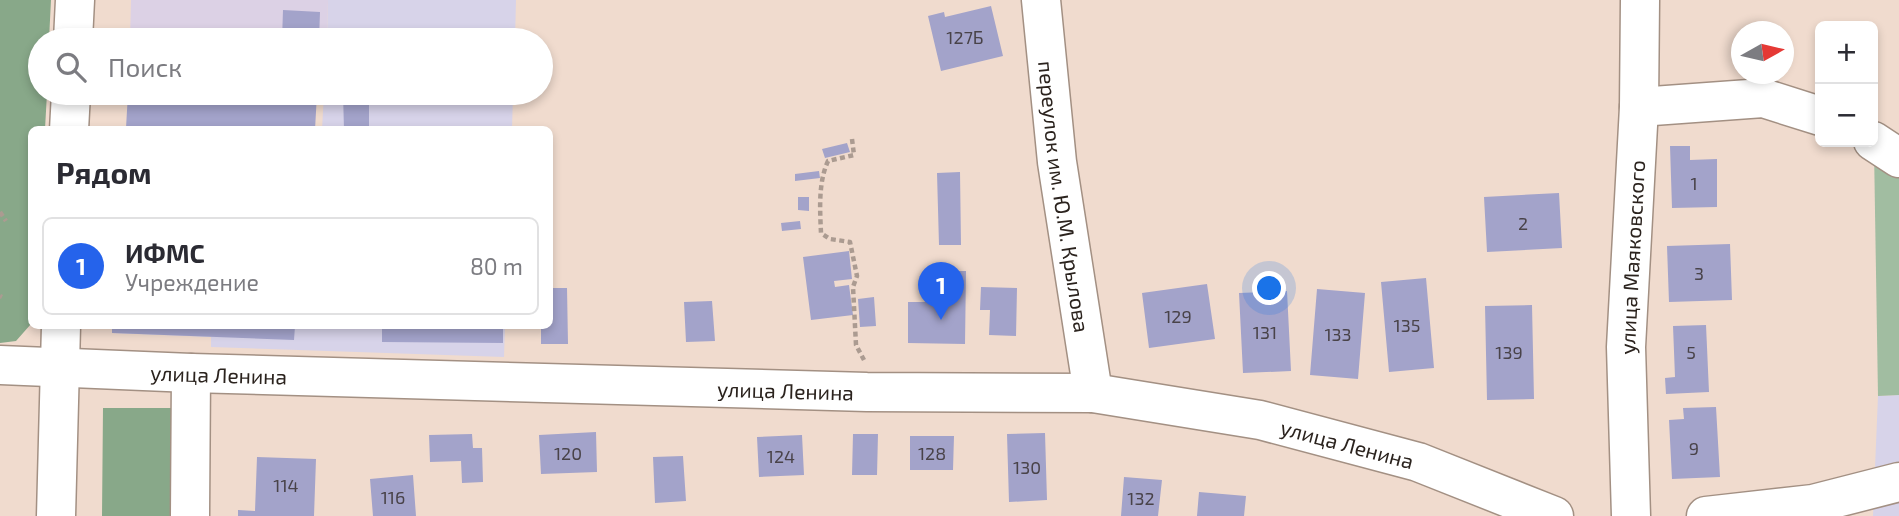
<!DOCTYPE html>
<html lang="ru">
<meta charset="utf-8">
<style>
body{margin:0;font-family:"Exo 2",sans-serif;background:#f2f2f3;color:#2b2b33}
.controls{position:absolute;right:21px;top:21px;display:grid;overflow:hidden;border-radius:10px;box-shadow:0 4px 10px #0003}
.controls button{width:63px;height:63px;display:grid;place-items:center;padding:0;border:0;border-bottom:2px solid #e1e1e2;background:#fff;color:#2b2b33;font:35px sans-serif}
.compass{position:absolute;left:1731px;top:21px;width:63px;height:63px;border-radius:50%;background:#fff;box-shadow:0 4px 10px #0003;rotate:82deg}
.you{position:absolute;left:1270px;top:289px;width:24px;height:24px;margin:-18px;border:5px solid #fff;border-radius:50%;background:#1a73e8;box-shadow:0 0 0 10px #1a73e833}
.badge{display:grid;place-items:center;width:46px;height:46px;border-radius:50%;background:#2563eb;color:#fff;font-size:23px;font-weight:700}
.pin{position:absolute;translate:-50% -58px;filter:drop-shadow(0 2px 4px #0008)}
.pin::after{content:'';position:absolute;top:37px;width:24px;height:21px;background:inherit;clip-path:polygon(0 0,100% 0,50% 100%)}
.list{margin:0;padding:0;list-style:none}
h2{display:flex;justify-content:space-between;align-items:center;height:91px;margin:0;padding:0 28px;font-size:30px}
h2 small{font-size:23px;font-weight:400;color:#7c7c81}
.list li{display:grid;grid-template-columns:46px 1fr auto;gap:21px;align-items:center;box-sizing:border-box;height:98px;margin:0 14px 14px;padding:0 14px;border:2px solid #e1e1e2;border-radius:10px}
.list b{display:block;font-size:26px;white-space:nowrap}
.list p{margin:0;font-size:23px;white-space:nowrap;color:#7c7c81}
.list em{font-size:23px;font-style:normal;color:#7c7c81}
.icon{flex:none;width:38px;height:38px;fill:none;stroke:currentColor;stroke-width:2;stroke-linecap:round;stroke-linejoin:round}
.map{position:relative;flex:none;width:1899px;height:516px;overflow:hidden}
.search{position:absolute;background:#fff;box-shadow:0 4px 10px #0003;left:28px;top:28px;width:525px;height:77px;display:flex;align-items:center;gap:18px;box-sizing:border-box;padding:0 24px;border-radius:38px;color:#7c7c81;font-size:26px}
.panel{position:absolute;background:#fff;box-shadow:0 4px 10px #0003;left:28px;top:126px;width:525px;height:203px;border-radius:10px}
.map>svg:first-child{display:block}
</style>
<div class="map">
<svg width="1899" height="516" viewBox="0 0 1899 516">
<rect width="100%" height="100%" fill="#f0dbce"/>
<path fill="#dcd1e5" d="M131,0h197l-1,40h-197z"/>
<path fill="#d7d3e9" d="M328,0h188l-1,40h-188z
M324,93h189l-1,36 -190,1z
M112,326h393l-1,31 -293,-10v-10l-99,-4z
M1899,395v121h-26l5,-120z"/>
<path fill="#a1bda1" d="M1899,147v248l-21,1 -4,-247z"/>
<path fill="#88a889" d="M0,0h51l-2,40h-9v53h7l-2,36 -13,1 -1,194 -15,17 -16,2z
M103,408h73v108h-74z"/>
<path fill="#a3a3ca" d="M991,6l12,50 -62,15 -13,-55 16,-4 1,5z
M283,10l37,2 -1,28h-37z
M368,29v11h-26v-10z
M128,93h189l-2,37 -189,-2z
M343,93h26v37h-25z
M847,143l3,9 -25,6 -3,-9z
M1670,146h20v14l27,-1v48l-45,1z
M819,171l1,7 -25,3v-7z
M960,172l1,73h-22l-2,-72z
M1559,193l3,55 -75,4 -3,-55z
M798,197h11v14l-11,-1z
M800,221l1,8 -19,2 -1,-8z
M1730,244l2,56 -63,2 -2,-56z
M849,251l3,28 -18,2 1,6 14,-2 4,30 -42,5 -8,-63z
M934,271h32l-1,73 -57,-1v-41h26z
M1426,278l8,90 -45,4 -8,-90z
M1207,284l8,55 -66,9 -7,-55z
M981,287l36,1 -1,48 -27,-1 1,-25h-10z
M550,288h17l1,56h-27v-18h9z
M1317,289l48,4 -7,86 -48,-4z
M1287,291l4,80 -48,2 -4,-80z
M874,297l2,29 -16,1 -2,-28z
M712,301l3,40 -29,1 -2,-40z
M1532,305l2,94 -47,1 -2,-94z
M1706,325l3,67 -43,2 -1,-16 10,-1 -2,-51z
M112,326h183l-1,14 -182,-7z
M382,326h121v17l-121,-1z
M1716,407l4,70 -48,2 -3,-59 15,-1 -1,-11z
M596,432l1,40 -56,2 -2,-39z
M1045,433l2,67 -38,2 -2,-68z
M472,434l1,14h9l1,34 -21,1 -1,-22 -31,1 -1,-27z
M853,434h25l-1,41h-25z
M802,435l2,40 -45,2 -2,-40z
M910,436h44l-1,34h-43z
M683,456l3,45 -31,2 -2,-46z
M257,457l59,2 -2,57h-76v-6l17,1z
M413,475l3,41h-43l-3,-37z
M1124,477l38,3 -4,36h-37z
M1199,492l47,4 -2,20h-47z"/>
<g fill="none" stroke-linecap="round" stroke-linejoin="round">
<defs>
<g id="minor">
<path id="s1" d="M1041,0l16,162 36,231"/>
<path d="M1639,107l124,-9 57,18"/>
<path d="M1873,141l26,17"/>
<path id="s2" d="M0,365l191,8 676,19 226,1 167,27 158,42 136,54"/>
<path d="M190,516l1,-143"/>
<path id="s3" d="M1631,516l-5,-169 13,-240 1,-107"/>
<path d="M1706,516l107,-12 86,-22"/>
</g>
<path id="major" d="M73,40l2,-40
M69,130l2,-37
M56,516l5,-190"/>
</defs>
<use href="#minor" stroke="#a39083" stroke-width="41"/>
<use href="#major" stroke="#a39083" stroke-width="41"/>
<path stroke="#ab9b91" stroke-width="4.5" stroke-dasharray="5 3.5" stroke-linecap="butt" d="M852,139l2,16 -26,6c-10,22 -8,49 -7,72l9,6 20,3 7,34 -4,11 3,58 8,15
M0,212l6,9
M0,296l2,1"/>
<use href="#minor" stroke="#fff" stroke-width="38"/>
<use href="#major" stroke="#fff" stroke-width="38"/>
</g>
<g text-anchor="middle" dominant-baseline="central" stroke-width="7" stroke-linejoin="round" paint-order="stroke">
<g font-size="18" fill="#494349">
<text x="965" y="37">127Б</text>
<text x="1694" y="183">1</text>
<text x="1523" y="223">2</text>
<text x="1699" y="273">3</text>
<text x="1178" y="316">129</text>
<text x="1407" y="325">135</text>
<text x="1265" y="332">131</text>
<text x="1338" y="334">133</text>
<text x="1509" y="352">139</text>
<text x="1691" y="352">5</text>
<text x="1694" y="448">9</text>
<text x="568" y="453">120</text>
<text x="932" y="453">128</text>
<text x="781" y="456">124</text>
<text x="1027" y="467">130</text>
<text x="286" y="485">114</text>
<text x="393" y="497">116</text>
<text x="1141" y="498">132</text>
</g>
<g font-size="21" fill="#2b231e" stroke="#f0dbce">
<text stroke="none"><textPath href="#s1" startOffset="198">переулок им. Ю.М. Крылова</textPath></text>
<text stroke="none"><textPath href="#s3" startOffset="259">улица Маяковского</textPath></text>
<text stroke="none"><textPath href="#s2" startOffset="219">улица Ленина</textPath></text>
<text stroke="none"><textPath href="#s2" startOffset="786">улица Ленина</textPath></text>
<text stroke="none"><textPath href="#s2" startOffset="1353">улица Ленина</textPath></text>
</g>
</g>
</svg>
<div class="controls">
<button>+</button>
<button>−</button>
</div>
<svg class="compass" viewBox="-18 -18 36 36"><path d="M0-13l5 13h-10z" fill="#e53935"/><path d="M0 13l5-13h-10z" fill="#7c7c81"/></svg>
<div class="you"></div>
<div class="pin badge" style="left:941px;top:320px">1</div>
<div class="search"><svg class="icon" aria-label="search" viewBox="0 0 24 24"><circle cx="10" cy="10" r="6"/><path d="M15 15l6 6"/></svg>Поиск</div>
<section class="panel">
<h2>Рядом<small></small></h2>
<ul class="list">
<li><span class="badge">1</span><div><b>ИФМС</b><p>Учреждение</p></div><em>80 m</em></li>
</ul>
</section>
</div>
